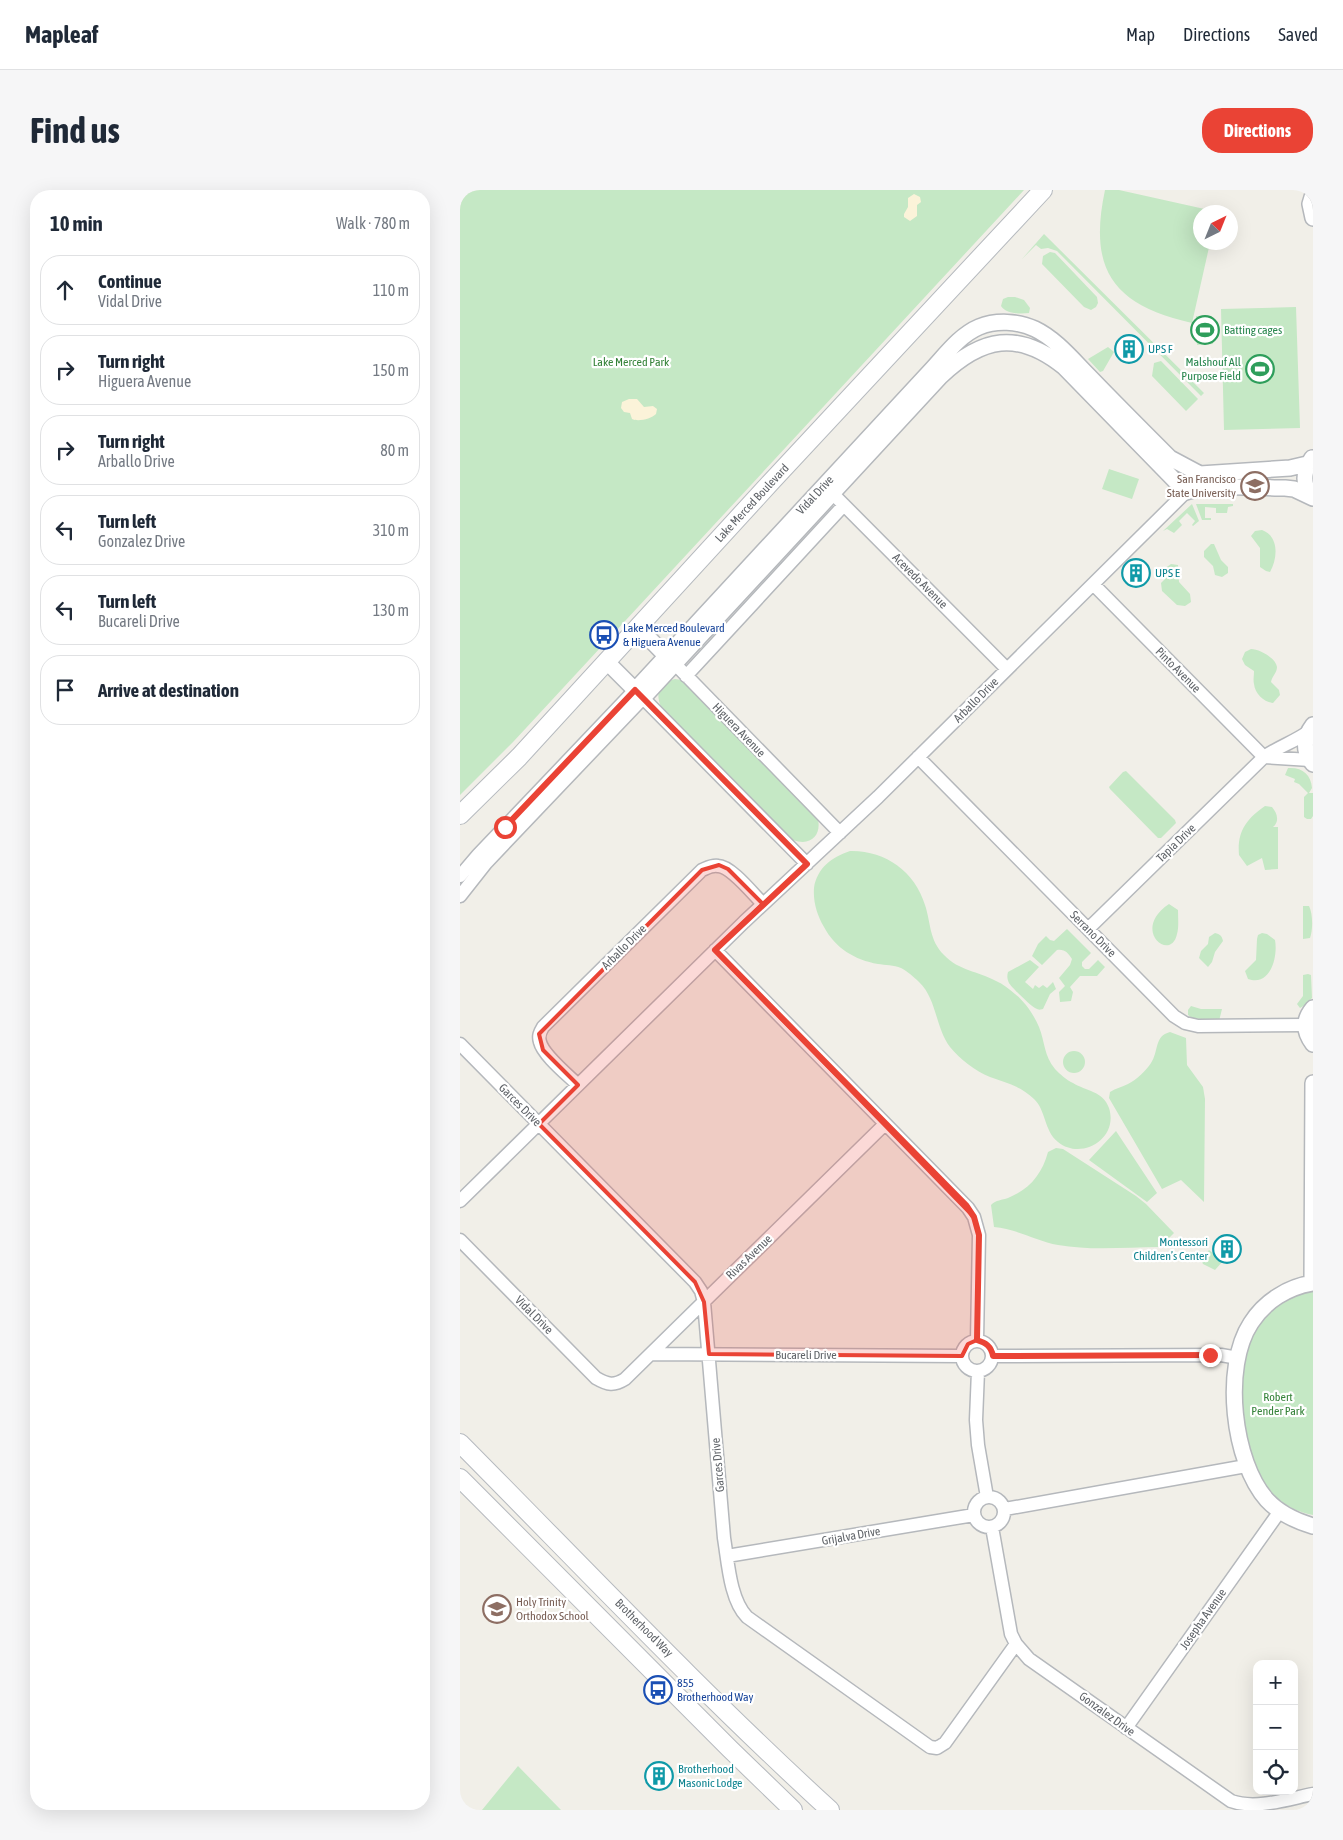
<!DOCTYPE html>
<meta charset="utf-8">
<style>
body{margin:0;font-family:"Asap Condensed",sans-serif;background:#f6f6f7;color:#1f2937}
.controls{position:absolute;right:15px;bottom:15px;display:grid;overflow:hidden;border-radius:10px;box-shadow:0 5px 20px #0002}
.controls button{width:45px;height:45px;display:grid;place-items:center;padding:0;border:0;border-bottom:1px solid #e0e1e3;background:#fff;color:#1f2937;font:25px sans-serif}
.compass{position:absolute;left:733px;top:15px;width:45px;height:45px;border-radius:50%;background:#fff;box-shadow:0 5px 20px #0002;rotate:43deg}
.stop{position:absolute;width:15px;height:15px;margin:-11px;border:4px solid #ea4335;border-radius:50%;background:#fff}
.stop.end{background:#ea4335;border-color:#fff;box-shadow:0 1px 5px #0008}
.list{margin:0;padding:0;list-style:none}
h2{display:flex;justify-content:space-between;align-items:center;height:65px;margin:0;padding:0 20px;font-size:21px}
h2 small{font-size:16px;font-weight:400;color:#747a83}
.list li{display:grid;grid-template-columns:32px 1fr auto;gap:15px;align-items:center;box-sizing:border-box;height:70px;margin:0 10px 10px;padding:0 10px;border:1px solid #e0e1e3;border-radius:20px}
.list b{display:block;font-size:19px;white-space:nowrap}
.list p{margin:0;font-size:16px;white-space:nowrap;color:#747a83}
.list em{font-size:16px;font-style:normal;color:#747a83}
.icon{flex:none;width:28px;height:28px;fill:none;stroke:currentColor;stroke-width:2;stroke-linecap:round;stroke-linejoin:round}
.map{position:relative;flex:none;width:853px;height:1620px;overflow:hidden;border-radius:20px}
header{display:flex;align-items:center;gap:30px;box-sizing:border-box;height:70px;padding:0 25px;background:#fff;border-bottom:1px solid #e0e1e3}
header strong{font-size:24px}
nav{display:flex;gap:28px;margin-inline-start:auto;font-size:18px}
.intro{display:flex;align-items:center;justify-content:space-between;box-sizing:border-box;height:120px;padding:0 30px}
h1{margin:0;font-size:35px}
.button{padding:12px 22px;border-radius:20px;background:#ea4335;color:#fff;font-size:18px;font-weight:700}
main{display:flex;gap:30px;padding:0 30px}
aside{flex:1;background:#fff;border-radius:20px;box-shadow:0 5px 20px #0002}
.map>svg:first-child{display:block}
</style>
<header>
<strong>Mapleaf</strong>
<nav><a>Map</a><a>Directions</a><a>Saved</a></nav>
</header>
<div class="intro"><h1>Find us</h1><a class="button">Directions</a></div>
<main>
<aside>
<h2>10 min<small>Walk · 780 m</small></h2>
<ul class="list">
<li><svg class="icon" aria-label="ahead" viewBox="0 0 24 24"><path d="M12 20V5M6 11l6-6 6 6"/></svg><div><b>Continue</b><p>Vidal Drive</p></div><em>110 m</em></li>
<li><svg class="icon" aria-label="right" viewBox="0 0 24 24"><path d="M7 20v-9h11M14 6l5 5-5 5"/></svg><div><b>Turn right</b><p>Higuera Avenue</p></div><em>150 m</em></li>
<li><svg class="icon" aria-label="right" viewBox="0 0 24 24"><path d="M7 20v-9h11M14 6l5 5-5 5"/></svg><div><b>Turn right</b><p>Arballo Drive</p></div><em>80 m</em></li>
<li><svg class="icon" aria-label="left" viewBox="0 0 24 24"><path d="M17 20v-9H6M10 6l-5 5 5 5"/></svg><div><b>Turn left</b><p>Gonzalez Drive</p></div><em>310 m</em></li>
<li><svg class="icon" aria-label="left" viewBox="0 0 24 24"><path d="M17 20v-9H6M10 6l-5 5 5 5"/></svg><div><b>Turn left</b><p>Bucareli Drive</p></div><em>130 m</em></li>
<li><svg class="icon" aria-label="arrive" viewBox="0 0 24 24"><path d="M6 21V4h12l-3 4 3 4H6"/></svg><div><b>Arrive at destination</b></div></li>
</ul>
</aside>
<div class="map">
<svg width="853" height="1620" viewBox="0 0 853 1620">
<rect width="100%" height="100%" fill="#f1efe8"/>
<path fill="#c5e8c5" d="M0,0h564l-510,551 -54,54z
M645,0h14l90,20 1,2h-9v30l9,1 -18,80c-79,-18 -104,-53 -87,-133z
M584,44l160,159 -3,3 -144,-145 -9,-3 -7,1 -5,-4 -14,14z
M590,62l5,1 42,44 1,6 -2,4 -5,3 -7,-3 -42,-43 1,-8z
M555,107l9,3 6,8 -1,5c-9,1 -23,1 -28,-7l2,-7 5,-2z
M836,117l4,121 -76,2 -3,-121z
M736,126h16l1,28 -16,1z
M648,157l6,5 -11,19 -3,1 -12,-13z
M701,171l37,38 -12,12 -34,-35 2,-13z
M649,279l30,10 -7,20 -30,-10z
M732,314l7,17 -6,5 -1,-1 3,-4 -8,-8 -8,8 3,4 -8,8 -7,-4 -4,2z
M736,314h37v2l-5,1 -1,6h-11v-5l-11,-1v11h6v2h-9z
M802,340c17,6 16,28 8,42l-4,-1 -6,-4v-19l-9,-12 4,-5z
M751,354h3l7,16 7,7v6l-6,4 -7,-2 -2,-9 -9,-9v-6z
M711,374l7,1 1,17 11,12 1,8 -6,4 -8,-1 -15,-14 -1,-8 4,-4 -1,-10z
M791,459c8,0 25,9 26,18 0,6 -5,9 -6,15l8,8 1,5 -7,8c-9,-1 -18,-9 -19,-19 -1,-4 0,-8 0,-13l-9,-6 -3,-6 3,-7z
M215,489l7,1 7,5 128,130c6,19 -5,32 -24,25l-132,-133c-6,-15 -2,-24 14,-28z
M828,578c14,-1 23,6 24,20l-3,5h4v23l-2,3h-4l-3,-2v-20l4,-4 -9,-9 -5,-2 1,-3 -10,-4z
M666,581l49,49 1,3 -15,15h-3l-48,-49 -1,-2 14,-15z
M805,616l7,1c5,6 8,14 1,20h5v42l-13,1 -3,-12 -15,8 -8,-11c-2,-23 7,-36 26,-49z
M390,661c34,-1 65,20 75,54 6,18 4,35 19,50 15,16 34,16 52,26 7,3 13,8 19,13 10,8 19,21 24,33 6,15 5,29 16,42 5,5 11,11 18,14 13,8 30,8 36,25 10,31 -28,53 -51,34 -14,-11 -12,-32 -24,-43 -13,-13 -28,-16 -44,-22 -15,-6 -30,-18 -40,-30 -15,-20 -13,-48 -31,-65 -5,-5 -12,-11 -18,-14 -7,-3 -16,-3 -23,-4 -23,-4 -43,-16 -54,-37 -7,-12 -11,-25 -10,-39 3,-20 18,-31 36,-37z
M709,714l9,6c0,8 1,17 -1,24 -6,29 -47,-4 -8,-30z
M843,716h6c4,8 4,24 1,32l-7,1z
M607,739l24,24 -9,9v4l3,3h4l9,-9 7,7 -8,9h-17l-10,11 3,5 -2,9 -11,1 -1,-10 6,-6 -6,-8 11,-13 2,-6c-4,-6 -7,-10 -15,-9l-15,15 -10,-9 6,-12 8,-8 4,4 4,1z
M755,743c5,1 7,3 8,8l-8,11 -3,10 -4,5 -9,-9 2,-7 7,-7 1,-7z
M802,743l5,1 8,6c3,16 -4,47 -27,39l-3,-8 11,-11 1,-21 1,-4z
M570,770l9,7 -14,15 8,7 2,-4 4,3 4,-3 4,3 6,-6 3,7 -6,5 -7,15c-4,1 -4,1 -8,-1 -3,-1 -24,-21 -26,-25 -2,-4 -2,-7 -1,-11z
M848,784l3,1 1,23 -7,7 -5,3 -3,-4 6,-8v-21z
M731,816l10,3h21l-3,12 -27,-3 -4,-3v-5z
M710,842l16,6 1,27 16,22 2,12 -1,103 -23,-22 -19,9 -53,-91 1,-6c6,-4 12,-5 18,-8 8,-4 18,-13 23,-21 8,-12 3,-27 19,-31z
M603 872a11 11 0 1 1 22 0a11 11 0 1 1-22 0Z
M656,941l41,62 -10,9 -58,-42z
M596,958l7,1 73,47 10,8 28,29 -14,14c-34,0 -68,4 -102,-2 -22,-4 -41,-16 -64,-18l-3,-22c5,-5 11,-5 17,-7 22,-9 34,-24 40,-46z
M749,1060l14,11 -8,9 -12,-6 -2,-4z
M853,1099v226c-13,-2 -28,-9 -37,-18 -37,-37 -46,-135 -15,-178 12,-17 33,-24 52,-30z
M58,1576l43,44h-79z"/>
<path fill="#fbf3d9" d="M454,4l6,3 1,5 -4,3v11l-7,5 -6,-4v-3l4,-7v-9z
M169,209h8l7,8 9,-1 4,3 -1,5c-5,5 -18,8 -24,5l-2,-6 -6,-1 -3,-4 1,-6z"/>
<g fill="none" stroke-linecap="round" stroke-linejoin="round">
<defs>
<path id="minor" d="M372,303l175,176
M633,394l171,173
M215,474l165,169
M226,486l158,-171
M458,567l256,259 11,7 13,3 107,-1
M804,567l46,3
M0,686l18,-21 157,-165
M0,706l26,-33 157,-165 164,166
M628,739l176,-172c14,-10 30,-15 44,-25
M255,760l253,258 6,9 5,18 -2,105
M0,854l235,238 6,9 3,11 20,236c4,24 6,62 23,79l183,130 7,1 8,-5 71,-99
M118,895c-10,-10 -35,-30 -38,-43 -2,-6 0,-10 3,-15l159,-157c5,-2 10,-5 16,-4 13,0 35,28 45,38
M0,1011l284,-279 134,-125 316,-313 13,-11
M0,1050l136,138c12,7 18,8 29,1l260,-255
M502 1166a15 15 0 1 1 30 0a15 15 0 1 1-30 0Z
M191,1164l311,2
M533,1166l228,-1 17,3
M518,1181l-2,49 2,25 9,52
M514 1322a15 15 0 1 1 30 0a15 15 0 1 1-30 0Z
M545,1319l241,-43
M532,1337l19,107 5,10 13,15 202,142c25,9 57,-2 82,-7
M267,1366l247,-41
M666,1538l154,-217"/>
<path id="tertiary" d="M853,4l-3,10 3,14
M852,268c-9,13 -10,28 1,40
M178,437l34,35
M146,471l37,37 298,-322c41,-39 77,-46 123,-9l122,125c26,-9 70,-4 99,-4l9,1 19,9
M175,500l298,-322c13,-14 27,-33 46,-41 17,-7 39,-6 56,2 21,10 38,31 54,47 27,28 54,55 81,82l30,16 90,-6 17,-4
M853,535c-10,13 -10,27 0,39
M853,818c-10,12 -9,24 0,36
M852,1093l1,-200
M853,1093c-25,4 -48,18 -62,40 -29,44 -18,139 16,177 12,13 29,21 46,26"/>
<path id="secondary" d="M0,625l59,-58 252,-275 272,-292
M0,1253c122,123 242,250 370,367
M0,1288l270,271 63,61"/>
</defs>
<use href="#minor" stroke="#b5b8bc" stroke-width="15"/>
<use href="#tertiary" stroke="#b5b8bc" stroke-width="18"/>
<use href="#secondary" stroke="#b6babf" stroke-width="20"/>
<use href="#minor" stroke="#fff" stroke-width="12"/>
<use href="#tertiary" stroke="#fff" stroke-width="15"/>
<use href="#secondary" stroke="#fff" stroke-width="18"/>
</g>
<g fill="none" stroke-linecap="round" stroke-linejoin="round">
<path stroke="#ea4335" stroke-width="6" d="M45,637l130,-137 172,174 -92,86 251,255 8,12 5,18 -2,105c9,3 14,6 16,16l217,-1"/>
</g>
<path fill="#ea4335" fill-opacity="0.2" stroke="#ea4335" stroke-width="4" stroke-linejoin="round" d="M259,675l9,4 35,35 -48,46 259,267 5,18 -2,105 -9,4 -6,12 -253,-2 -5,-52 -9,-20 -156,-158 39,-39 -35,-35 -4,-16 163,-164z"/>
<defs>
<symbol id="stadium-ring" viewBox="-11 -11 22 22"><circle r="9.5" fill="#fff" stroke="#2e9e5b" stroke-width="1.5"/><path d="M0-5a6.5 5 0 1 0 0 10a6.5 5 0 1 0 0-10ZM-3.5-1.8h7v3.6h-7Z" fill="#2e9e5b"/></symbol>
<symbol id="building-ring" viewBox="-11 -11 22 22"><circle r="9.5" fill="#fff" stroke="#0f9aa8" stroke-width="1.5"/><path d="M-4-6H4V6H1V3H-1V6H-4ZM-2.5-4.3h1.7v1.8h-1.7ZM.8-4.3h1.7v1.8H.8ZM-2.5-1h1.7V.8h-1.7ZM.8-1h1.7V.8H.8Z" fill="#0f9aa8"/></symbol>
<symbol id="university-ring" viewBox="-11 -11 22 22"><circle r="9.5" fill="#fff" stroke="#8d6e63" stroke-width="1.5"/><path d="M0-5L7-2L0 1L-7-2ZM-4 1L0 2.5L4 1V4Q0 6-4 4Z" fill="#8d6e63"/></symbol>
<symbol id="bus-ring" viewBox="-11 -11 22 22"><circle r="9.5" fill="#fff" stroke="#1a4fb4" stroke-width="1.5"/><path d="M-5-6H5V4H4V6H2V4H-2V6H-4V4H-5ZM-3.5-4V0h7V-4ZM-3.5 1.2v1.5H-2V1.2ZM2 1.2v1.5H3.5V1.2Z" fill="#1a4fb4"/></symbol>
<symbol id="school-ring" viewBox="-11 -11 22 22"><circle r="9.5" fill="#fff" stroke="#8d6e63" stroke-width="1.5"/><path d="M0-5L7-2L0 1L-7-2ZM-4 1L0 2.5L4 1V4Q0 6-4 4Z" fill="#8d6e63"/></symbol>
</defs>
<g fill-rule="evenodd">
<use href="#stadium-ring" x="729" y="124" width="32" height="32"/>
<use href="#building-ring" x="653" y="143" width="32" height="32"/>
<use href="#stadium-ring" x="784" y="163" width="32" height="32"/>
<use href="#university-ring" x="779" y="280" width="32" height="32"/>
<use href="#building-ring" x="660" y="367" width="32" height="32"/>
<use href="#bus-ring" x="128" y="429" width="32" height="32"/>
<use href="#building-ring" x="751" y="1043" width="32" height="32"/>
<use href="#school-ring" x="21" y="1403" width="32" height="32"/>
<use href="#bus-ring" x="182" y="1484" width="32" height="32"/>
<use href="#building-ring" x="183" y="1570" width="32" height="32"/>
</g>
<g text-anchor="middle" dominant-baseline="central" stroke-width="4.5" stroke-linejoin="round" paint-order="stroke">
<g font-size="12" fill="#27864d" stroke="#fff" text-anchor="start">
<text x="764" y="140">Batting cages</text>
<text x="781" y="172" text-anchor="end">Malshouf All<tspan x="781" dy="14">Purpose Field</tspan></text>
</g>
<g font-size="12" fill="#0d838f" stroke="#fff" text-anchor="start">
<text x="688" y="159">UPS F</text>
<text x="695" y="383">UPS E</text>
<text x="748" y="1052" text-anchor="end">Montessori<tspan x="748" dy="14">Children’s Center</tspan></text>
<text x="218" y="1579">Brotherhood<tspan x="218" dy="14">Masonic Lodge</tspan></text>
</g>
<g font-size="12" fill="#348238" stroke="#fff">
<text x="171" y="172">Lake Merced Park</text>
<text x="818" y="1207">Robert<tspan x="818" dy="14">Pender Park</tspan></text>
</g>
<g font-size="12" fill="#785e54" stroke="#fff" text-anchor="end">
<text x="776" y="289">San Francisco<tspan x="776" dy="14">State University</tspan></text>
<text x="56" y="1412" text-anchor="start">Holy Trinity<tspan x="56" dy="14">Orthodox School</tspan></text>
</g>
<g font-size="12" fill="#5f6368" stroke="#fff">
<text transform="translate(355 305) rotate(-47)">Vidal Drive</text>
<text transform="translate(292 313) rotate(-47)">Lake Merced Boulevard</text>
<text transform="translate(460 391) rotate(45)">Acevedo Avenue</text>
<text transform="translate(718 480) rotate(45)">Pinto Avenue</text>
<text transform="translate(516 510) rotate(-45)">Arballo Drive</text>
<text transform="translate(279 540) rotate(46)">Higuera Avenue</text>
<text transform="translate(716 653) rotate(-44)">Tapia Drive</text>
<text transform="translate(633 744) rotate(45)">Serrano Drive</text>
<text transform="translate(164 757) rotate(-45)">Arballo Drive</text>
<text transform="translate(60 915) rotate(45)">Garces Drive</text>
<text transform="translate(289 1067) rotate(-44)">Rivas Avenue</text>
<text transform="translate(74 1125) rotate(45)">Vidal Drive</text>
<text x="346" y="1165">Bucareli Drive</text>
<text transform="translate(258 1275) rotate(-95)">Garces Drive</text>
<text transform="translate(391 1346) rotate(-10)">Grijalva Drive</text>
<text transform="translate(743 1429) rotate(-55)">Josepha Avenue</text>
<text transform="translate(184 1438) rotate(45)">Brotherhood Way</text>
<text transform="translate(647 1524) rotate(36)">Gonzalez Drive</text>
</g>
<g font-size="12" fill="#164399" stroke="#fff" text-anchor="start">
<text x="163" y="438">Lake Merced Boulevard<tspan x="163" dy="14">&amp; Higuera Avenue</tspan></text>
<text x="217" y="1493">855<tspan x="217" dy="14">Brotherhood Way</tspan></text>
</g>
</g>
</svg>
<div class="controls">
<button>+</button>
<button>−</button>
<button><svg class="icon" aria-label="locate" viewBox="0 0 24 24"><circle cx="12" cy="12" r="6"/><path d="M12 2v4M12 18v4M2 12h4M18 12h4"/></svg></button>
</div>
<svg class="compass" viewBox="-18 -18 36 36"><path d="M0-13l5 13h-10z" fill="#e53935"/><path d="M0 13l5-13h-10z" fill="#747a83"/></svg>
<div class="stop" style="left:45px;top:637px"></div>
<div class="stop end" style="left:750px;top:1165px"></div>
</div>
</main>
